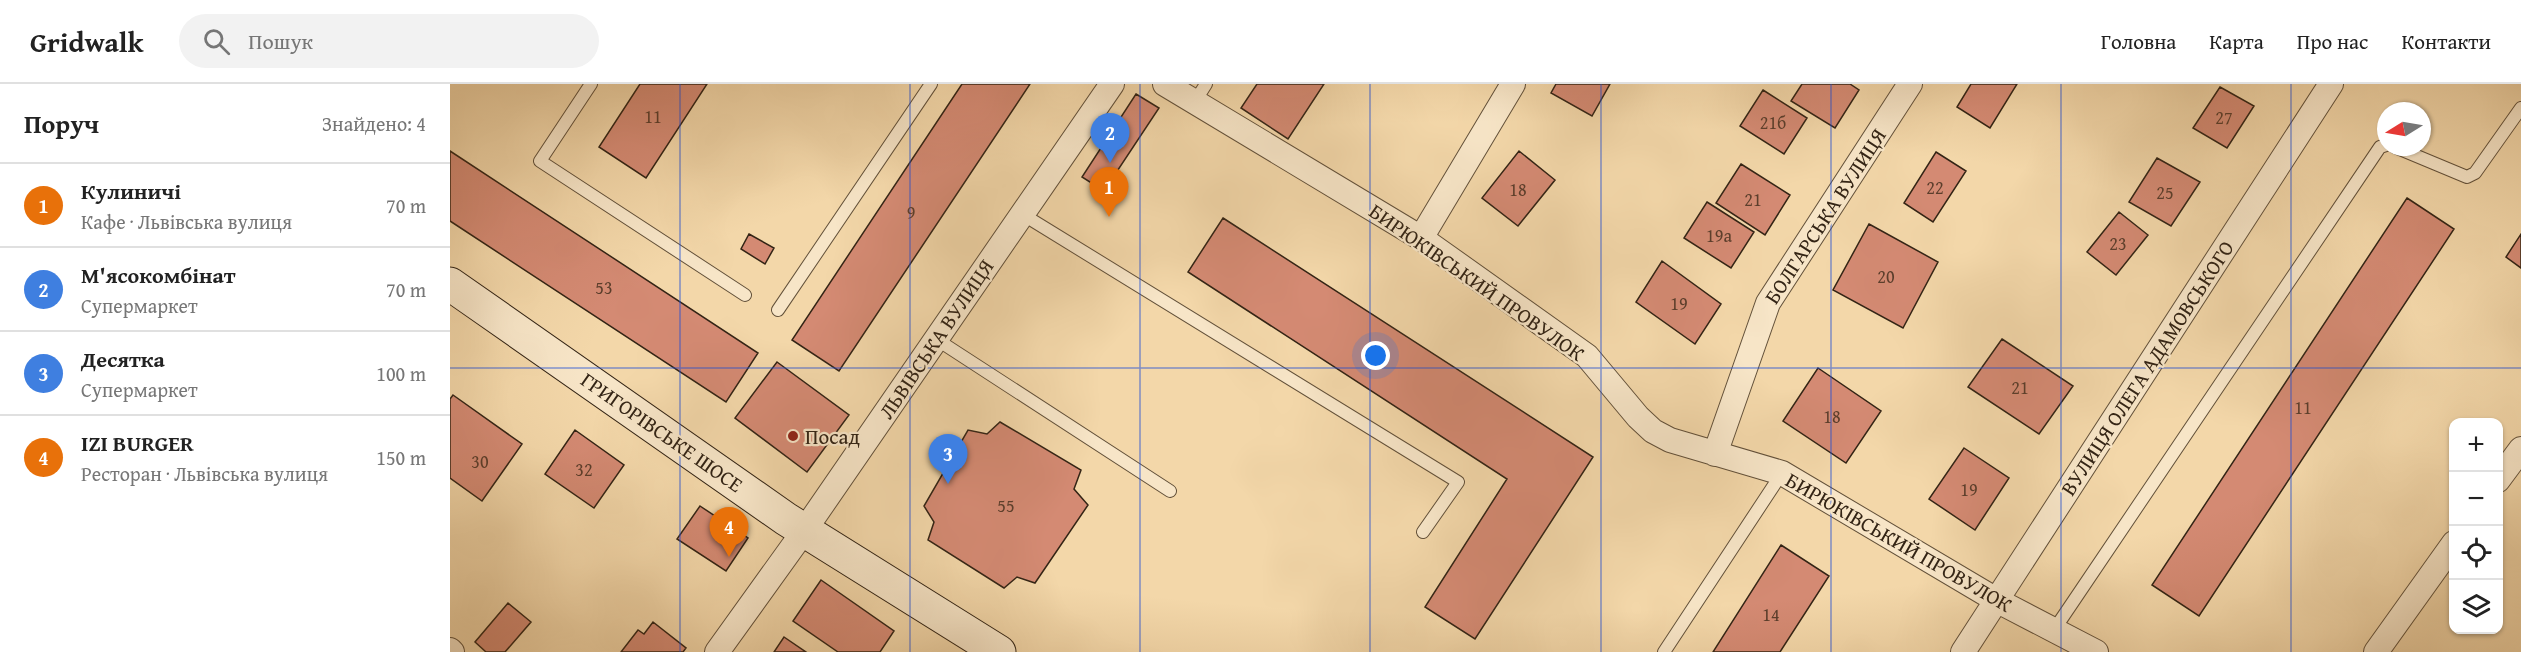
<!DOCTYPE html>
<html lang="uk">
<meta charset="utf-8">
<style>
body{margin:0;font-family:"Gentium Book Plus",serif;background:#f2f2f2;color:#222}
.controls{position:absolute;right:18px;bottom:18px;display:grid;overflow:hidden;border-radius:12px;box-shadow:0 2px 4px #0004}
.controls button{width:54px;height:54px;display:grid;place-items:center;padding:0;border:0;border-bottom:2px solid #e0e0e0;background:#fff;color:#222;font:30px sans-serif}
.compass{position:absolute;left:1927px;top:18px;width:54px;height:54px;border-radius:50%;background:#fff;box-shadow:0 2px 4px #0004;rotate:259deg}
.you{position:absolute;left:926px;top:272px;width:21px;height:21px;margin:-15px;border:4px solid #fff;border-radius:50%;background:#1a73e8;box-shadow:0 0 0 9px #1a73e833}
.badge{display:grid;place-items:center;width:39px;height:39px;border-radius:50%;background:#0b8043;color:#fff;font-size:20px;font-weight:700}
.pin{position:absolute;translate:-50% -50px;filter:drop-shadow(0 2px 3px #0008)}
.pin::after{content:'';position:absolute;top:32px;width:21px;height:18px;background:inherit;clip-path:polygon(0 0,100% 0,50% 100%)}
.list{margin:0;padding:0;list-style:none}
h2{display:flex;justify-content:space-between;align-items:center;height:78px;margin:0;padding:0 24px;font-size:26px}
h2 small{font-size:20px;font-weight:400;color:#767676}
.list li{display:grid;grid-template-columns:39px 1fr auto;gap:18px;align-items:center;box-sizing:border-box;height:84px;padding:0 24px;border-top:2px solid #e0e0e0}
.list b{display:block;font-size:22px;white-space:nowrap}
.list p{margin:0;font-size:20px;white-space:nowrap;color:#767676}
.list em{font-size:20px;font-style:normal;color:#767676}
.icon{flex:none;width:33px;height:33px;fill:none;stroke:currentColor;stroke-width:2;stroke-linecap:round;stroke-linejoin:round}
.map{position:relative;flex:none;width:2071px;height:568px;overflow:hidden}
header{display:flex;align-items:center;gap:36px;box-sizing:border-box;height:84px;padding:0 30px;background:#fff;border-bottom:2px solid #e0e0e0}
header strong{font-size:28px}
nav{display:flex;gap:33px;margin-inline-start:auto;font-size:21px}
.search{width:420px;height:54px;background:#f2f2f2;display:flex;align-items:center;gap:15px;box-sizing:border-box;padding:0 21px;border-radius:33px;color:#767676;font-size:22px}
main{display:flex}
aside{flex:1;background:#fff}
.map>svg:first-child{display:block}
</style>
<header>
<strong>Gridwalk</strong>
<div class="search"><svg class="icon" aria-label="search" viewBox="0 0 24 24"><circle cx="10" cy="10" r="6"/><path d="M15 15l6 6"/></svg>Пошук</div>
<nav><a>Головна</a><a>Карта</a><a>Про нас</a><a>Контакти</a></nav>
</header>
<main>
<aside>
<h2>Поруч<small>Знайдено: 4</small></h2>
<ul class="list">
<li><span class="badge" style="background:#e8710a">1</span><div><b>Кулиничі</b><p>Кафе · Львівська вулиця</p></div><em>70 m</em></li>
<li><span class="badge" style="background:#3f7fe0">2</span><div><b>М'ясокомбінат</b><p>Супермаркет</p></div><em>70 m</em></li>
<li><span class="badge" style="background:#3f7fe0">3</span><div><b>Десятка</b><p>Супермаркет</p></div><em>100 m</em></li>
<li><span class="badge" style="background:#e8710a">4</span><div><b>IZI BURGER</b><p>Ресторан · Львівська вулиця</p></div><em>150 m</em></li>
</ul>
</aside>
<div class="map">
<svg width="2071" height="568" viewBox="0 0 2071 568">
<rect width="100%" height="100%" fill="#f3d7a9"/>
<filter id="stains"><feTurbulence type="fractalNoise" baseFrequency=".00333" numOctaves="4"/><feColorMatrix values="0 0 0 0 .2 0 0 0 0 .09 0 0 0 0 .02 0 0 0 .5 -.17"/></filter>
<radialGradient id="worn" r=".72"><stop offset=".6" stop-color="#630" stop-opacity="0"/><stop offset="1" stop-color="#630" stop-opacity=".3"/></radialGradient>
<path fill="#d48a73" stroke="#332415" stroke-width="1.5" d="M190,0h67l-61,94 -47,-31z
M512,0h68l-191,287 -47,-31z
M807,0h67l-36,55 -47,-31z
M1106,0h54l-18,32 -41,-23z
M1352,0h48l9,6 -24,38 -44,-27z
M1521,0h46l-27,44 -33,-21z
M1770,3l34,19 -27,42 -34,-20z
M1313,6l44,28 -23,36 -44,-28z
M686,10l23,14 -55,83 -22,-14z
M0,67l308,202 -32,49 -276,-181z
M1069,67l36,29 -37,46 -36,-28z
M1486,68l30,19 -33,51 -29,-19z
M1707,74l43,24 -29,44 -42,-24z
M1291,80l49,31 -25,40 -49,-32z
M1957,114l47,31 -255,387 -47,-31z
M1257,118l47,30 -23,36 -47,-30z
M1669,128l29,23 -32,40 -29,-23z
M773,134l370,239 -118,182 -50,-32 82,-128 -319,-207z
M1419,140l69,38 -35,66 -70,-38z
M299,150l25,14 -9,16 -24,-15z
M2071,150v34l-15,-11z
M1212,177l59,43 -26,40 -59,-42z
M1552,255l71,47 -34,48 -71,-47z
M327,278l72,53 -42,57 -72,-54z
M1368,284l63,43 -35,52 -63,-42z
M3,311l69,49 -40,57 -32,-23v-79z
M550,338l81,48 -7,19 14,16 -53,78 -18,-6 -13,11 -76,-48 6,-18 -10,-16 44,-76 19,4z
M125,346l49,35 -30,43 -49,-34z
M1514,364l45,30 -34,52 -46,-31z
M250,422l48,32 -22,33 -49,-32z
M1331,461l48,31 -49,76h-67z
M371,496l73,51 -14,21h-42l-45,-31z
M58,519l23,19 -26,30h-19l-11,-10z
M203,538l33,26 -3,4h-62l17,-22 6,4z
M334,553l22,15h-32z"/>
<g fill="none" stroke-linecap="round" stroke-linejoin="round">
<defs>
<path id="lane" d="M141,0l-51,77 205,134
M744,19l12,-19
M1945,63l72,30 8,-4 46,-65
M572,130l436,268 -35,50
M328,226l153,-226
M486,255l234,152
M1604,546l326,-483 6,-2
M1214,568l118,-179"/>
<path id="street" d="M715,0l256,154 166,118 51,61 15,14 17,9 112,33 216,128 98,51
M971,154l92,-154
M1265,370l53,-151 142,-219
M2048,396l23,-31
M0,566l2,2
M267,568l87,-121 308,-447
M1513,568l368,-568
M1926,568l78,-109"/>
<path id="secondary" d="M0,200l336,235 213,133"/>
</defs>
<use href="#lane" stroke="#63513a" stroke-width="14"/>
<use href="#street" stroke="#63513a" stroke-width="26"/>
<use href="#secondary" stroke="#332415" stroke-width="35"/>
<use href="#lane" stroke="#f7e5c7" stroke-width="12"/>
<use href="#street" stroke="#f7e5c7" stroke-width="24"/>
<use href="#secondary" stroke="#f7e5c7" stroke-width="33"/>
</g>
<path fill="none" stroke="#1d4ed8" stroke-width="1.5" stroke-opacity="0.55" d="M230,0v568M460,0v568M690,0v568M920,0v568M1151,0v568M1381,0v568M1611,0v568M1841,0v568M0,284h2071"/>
<circle fill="#8f2418" stroke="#f7e5c7" stroke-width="2" cx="343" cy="352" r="6"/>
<g text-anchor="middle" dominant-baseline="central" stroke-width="4.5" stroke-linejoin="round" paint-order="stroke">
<g font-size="18" fill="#5b3e2c">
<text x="203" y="32">11</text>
<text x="1774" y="33">27</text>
<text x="1323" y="38">21б</text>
<text x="1485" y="103">22</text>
<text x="1068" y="105">18</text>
<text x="1715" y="108">25</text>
<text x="1303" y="115">21</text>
<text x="461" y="128">9</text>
<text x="1269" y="151">19а</text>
<text x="1668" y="159">23</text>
<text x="1436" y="192">20</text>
<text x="154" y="203">53</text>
<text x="1229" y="219">19</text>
<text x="1570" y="303">21</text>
<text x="1853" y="323">11</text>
<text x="1382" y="332">18</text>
<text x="30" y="377">30</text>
<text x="134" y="385">32</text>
<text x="1519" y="405">19</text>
<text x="556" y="421">55</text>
<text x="1321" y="530">14</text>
</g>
<g font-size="21" fill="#332415" stroke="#f7e5c7">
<text transform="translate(1375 132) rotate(-57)">БОЛГАРСЬКА ВУЛИЦЯ</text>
<text transform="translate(1027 198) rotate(35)">БИРЮКІВСЬКИЙ ПРОВУЛОК</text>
<text transform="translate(486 255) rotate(-56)">ЛЬВІВСЬКА ВУЛИЦЯ</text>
<text transform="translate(1697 284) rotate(-57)">ВУЛИЦЯ ОЛЕГА АДАМОВСЬКОГО</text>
<text transform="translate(212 348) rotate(35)">ГРИГОРІВСЬКЕ ШОСЕ</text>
<text transform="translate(1449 458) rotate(30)">БИРЮКІВСЬКИЙ ПРОВУЛОК</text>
</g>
<g font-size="21" fill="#332415" stroke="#f7e5c7" text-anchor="start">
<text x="355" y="352">Посад</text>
</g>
</g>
<rect width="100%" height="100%" filter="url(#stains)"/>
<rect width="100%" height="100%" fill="url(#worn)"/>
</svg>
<div class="controls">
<button>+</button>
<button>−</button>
<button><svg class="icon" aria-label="locate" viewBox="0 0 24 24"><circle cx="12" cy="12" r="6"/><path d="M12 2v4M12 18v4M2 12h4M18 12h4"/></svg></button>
<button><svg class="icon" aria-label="layers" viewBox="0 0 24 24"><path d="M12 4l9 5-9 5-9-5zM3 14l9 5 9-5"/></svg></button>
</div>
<svg class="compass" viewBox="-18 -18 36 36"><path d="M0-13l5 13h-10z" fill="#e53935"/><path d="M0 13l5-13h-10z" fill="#767676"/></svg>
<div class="you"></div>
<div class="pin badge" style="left:659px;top:133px;background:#e8710a">1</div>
<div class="pin badge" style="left:660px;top:79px;background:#3f7fe0">2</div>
<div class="pin badge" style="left:498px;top:400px;background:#3f7fe0">3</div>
<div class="pin badge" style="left:279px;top:473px;background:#e8710a">4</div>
</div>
</main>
